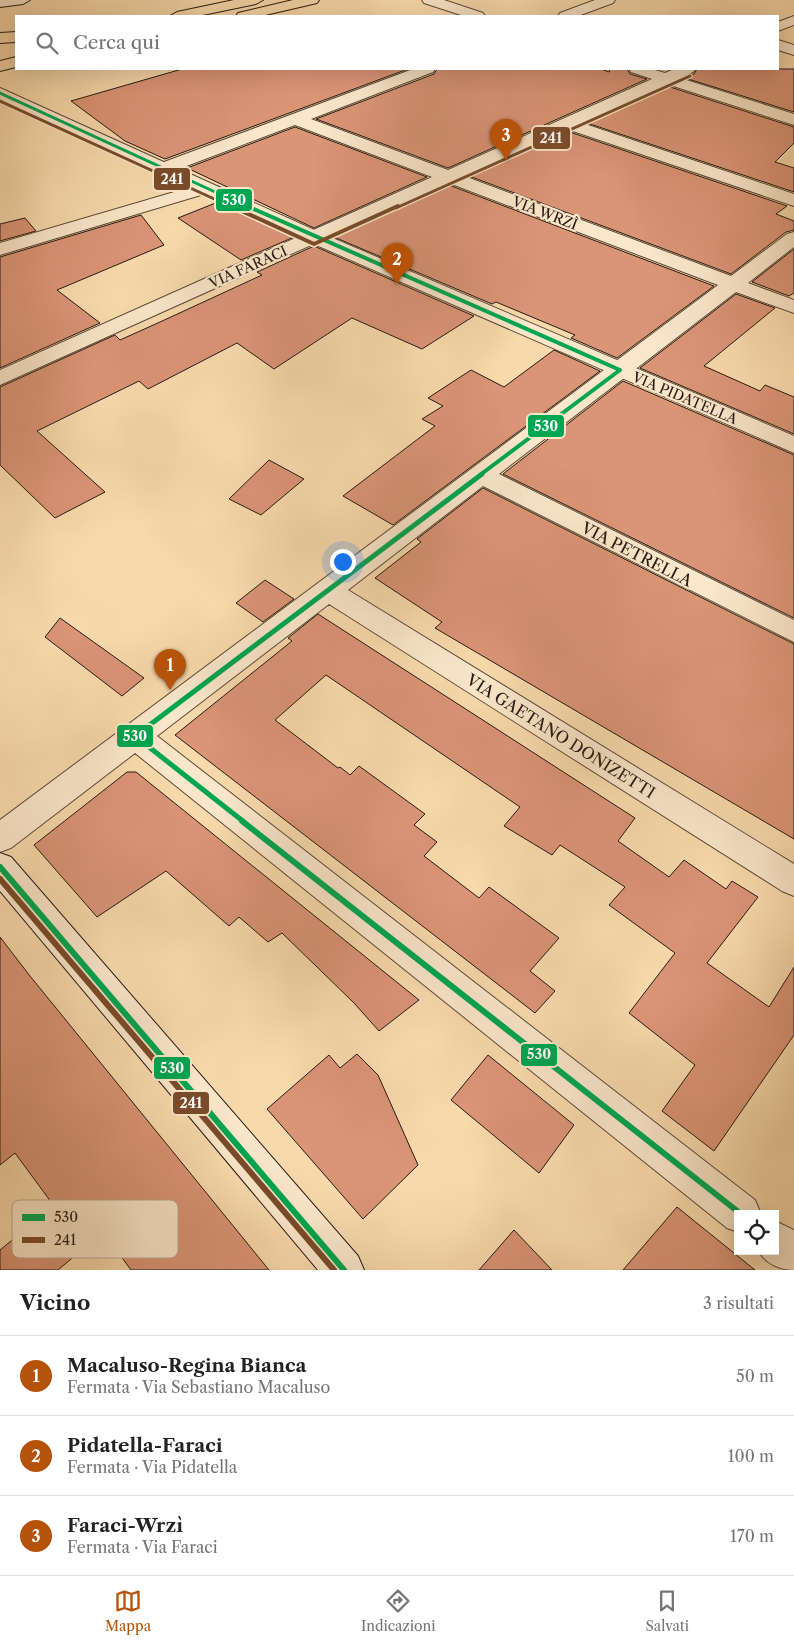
<!DOCTYPE html>
<html lang="it">
<meta charset="utf-8">
<style>
body{margin:0;font-family:"Libre Caslon Text",serif;background:#f2f2f2;color:#222}
.controls{position:absolute;right:15px;bottom:15px;display:grid;overflow:hidden;border-radius:0px;box-shadow:0 5px 20px #0002}
.controls button{width:45px;height:45px;display:grid;place-items:center;padding:0;border:0;border-bottom:1px solid #e0e0e0;background:#fff;color:#222;font:25px sans-serif}
.you{position:absolute;left:342px;top:561px;width:18px;height:18px;margin:-12px;border:4px solid #fff;border-radius:50%;background:#1a73e8;box-shadow:0 0 0 8px #1a73e833}
.badge{display:grid;place-items:center;width:32px;height:32px;border-radius:50%;background:#b45309;color:#fff;font-size:16px;font-weight:700}
.pin{position:absolute;translate:-50% -41px;filter:drop-shadow(0 1px 2px #0008)}
.pin::after{content:'';position:absolute;top:26px;width:18px;height:15px;background:inherit;clip-path:polygon(0 0,100% 0,50% 100%)}
.list{margin:0;padding:0;list-style:none}
h2{display:flex;justify-content:space-between;align-items:center;height:65px;margin:0;padding:0 20px;font-size:21px}
h2 small{font-size:16px;font-weight:400;color:#767676}
.list li{display:grid;grid-template-columns:32px 1fr auto;gap:15px;align-items:center;box-sizing:border-box;height:80px;padding:0 20px;border-top:1px solid #e0e0e0}
.list b{display:block;font-size:19px;white-space:nowrap}
.list p{margin:0;font-size:16px;white-space:nowrap;color:#767676}
.list em{font-size:16px;font-style:normal;color:#767676}
.icon{flex:none;width:28px;height:28px;fill:none;stroke:currentColor;stroke-width:2;stroke-linecap:round;stroke-linejoin:round}
.map{position:relative;flex:none;width:794px;height:1270px;overflow:hidden}
.search{position:absolute;background:#fff;box-shadow:0 5px 20px #0002;left:15px;right:15px;top:15px;height:55px;display:flex;align-items:center;gap:12px;box-sizing:border-box;padding:0 18px;border-radius:0px;color:#767676;font-size:19px}
.sheet{height:305px;background:#fff}
nav{display:flex;justify-content:space-around;align-items:center;box-sizing:border-box;height:70px;border-top:1px solid #e0e0e0;background:#fff;font-size:14px;color:#767676}
nav a{display:grid;justify-items:center;gap:2px}
nav .on{color:#b45309}
.map>svg:first-child{display:block}
</style>
<div class="map">
<svg width="794" height="1270" viewBox="0 0 794 1270">
<rect width="100%" height="100%" fill="#f8d9ac"/>
<filter id="stains"><feTurbulence type="fractalNoise" baseFrequency=".004" numOctaves="4"/><feColorMatrix values="0 0 0 0 .2 0 0 0 0 .09 0 0 0 0 .02 0 0 0 .5 -.17"/></filter>
<radialGradient id="worn" r=".72"><stop offset=".6" stop-color="#630" stop-opacity="0"/><stop offset="1" stop-color="#630" stop-opacity=".3"/></radialGradient>
<path fill="#da9476" stroke="#251a12" d="M182,69h226l-243,90 -40,-18 -54,-40z
M437,69h164l8,3 1,-3h17l3,5 17,5 -199,89 -132,-49 118,-45z
M697,69h97v43l-109,-34 9,-4z
M667,86l127,41v16l-19,19 19,6v24l-207,-69z
M295,127l132,50 -113,51 -127,-60z
M567,131l220,75 -11,8 18,7v9l-8,2 -55,42 -262,-98z
M449,185l265,101 -97,72 -46,-20 4,-3 -79,-33 -4,2 -158,-67z
M218,202l76,35 -53,23 -63,-42z
M141,215l23,30 -107,45 43,33 -100,45v-111z
M25,218l11,13 -36,10v-17z
M314,246l160,70 -52,33 -70,-31 -78,51 -37,-26 -89,46 -9,-8 -102,50 68,61 -50,26 -55,-53v-78l115,-52 5,5 40,-18 102,-47 -5,-3z
M794,249v44l-5,3 -37,-14z
M736,294l39,14 -71,58 56,25 5,-6 29,12v37l-154,-66z
M554,350l46,21 -207,154 -50,-29 92,-70 -13,-7 21,-13 -15,-8 43,-28 33,17z
M623,381l171,74v163l-291,-144z
M269,460l35,19 -43,36 -32,-16z
M483,488l311,156v195l-359,-211 7,-6 -67,-44 46,-36 -4,-3z
M265,580l29,19 -31,23 -27,-19z
M318,614l317,204 -17,23 51,36 15,-17 42,29 6,-8 26,16 -51,66 62,44 25,-40v68l-80,116 -52,-40 33,-46 -66,-52 46,-60 -66,-48 16,-18 -65,-42 -8,10 -48,-29 16,-19 -194,-132 -51,45 63,48 2,-1 10,8 9,-9 66,48 -11,11 23,17 -13,14 55,42 10,-11 70,51 -29,33 25,20 -20,22 -360,-278 117,-94 -4,-3z
M60,618l84,60 -22,18 -77,-59z
M127,772h9l283,228 -40,31 -25,-28 -72,-70 -14,9 -29,-25 -10,9 -63,-55 -69,46 -63,-72z
M0,937l30,39 239,294h-138l-28,-38 -45,38h-58v-20l54,-44 -39,-53 -15,12z
M357,1054l21,21 40,90 -55,54 -96,-110 62,-54 11,13z
M488,1055l86,70 -35,48 -88,-73z
M677,1207l78,63h-132z
M514,1230l38,40h-73z"/>
<g fill="none" stroke-linecap="round" stroke-linejoin="round">
<defs>
<path id="minor" d="M422,0h22l39,13 2,3h-21l-40,-13z
M595,0h20l-2,3 -35,13h-20l2,-3z
M794,16v9l-16,6v-9z
M778,40l16,5v10l-16,-5z
M413,69h22l-2,3 -122,47 137,51 204,-91 -21,-7 -2,-3h23l13,4 9,-4h21l-2,3 -13,6 114,36v11l-127,-41 -85,39 212,71v12l-227,-77 -103,47 267,100 56,-42 7,-2v15l-46,36 46,17v13l-58,-21 -237,182 295,146v22l-311,-156 -135,104 446,274v32l-12,-5 -453,-287 -172,132 598,464 6,14h-23v18l-11,-4 -592,-475 -124,95 -11,4v-32l718,-535 -269,-102 -449,202v-15l432,-193 -137,-52 -127,48h-12l-3,-4 3,-4z
M205,183l6,1 3,4 -3,4 -211,63v-12z
M775,1221l19,9v40c-13,0 -29,-6 -35,-19h16z"/>
<path id="tertiary" d="M0,88l321,145 473,203v17l-487,-212 -307,-142z"/>
<path id="secondary" d="M0,0h30l-7,4 -23,3z
M0,853l11,4 347,399 6,14h-46l-318,-379z"/>
<path id="primary" d="M234,0h29l-7,4 -58,12h-28l7,-4z
M293,0h26l-2,3 -56,13h-25l2,-3z
M16,32v10l-16,1v-10z
M16,57v10l-16,4v-10z"/>
</defs>
<use href="#minor" stroke="#5a4a38" stroke-width="2"/>
<use href="#tertiary" stroke="#5a4a38" stroke-width="2"/>
<use href="#secondary" stroke="#251a12" stroke-width="2"/>
<use href="#primary" stroke="#251a12" stroke-width="2"/>
<use href="#minor" fill="#fae6c9" fill-rule="evenodd"/>
<use href="#tertiary" fill="#fae6c9" fill-rule="evenodd"/>
<use href="#secondary" fill="#fae6c9" fill-rule="evenodd"/>
<use href="#primary" fill="#f8d9ac" fill-rule="evenodd"/>
<defs>
<path id="bus-1-far3" d="M0,93l250,115"/>
<path id="bus-1-far2" d="M247,206l373,164 -140,105"/>
<path id="bus-1-far1" d="M244,822l-109,-86 347,-262"/>
<path id="bus-1" d="M242,821l499,393
M0,867l344,403"/>
<path id="bus-2-far2" d="M0,101l234,107
M396,208l294,-132"/>
<path id="bus-2-far1" d="M231,206l83,38 84,-38"/>
<path id="bus-2" d="M0,879l334,391"/>
</defs>
<use href="#bus-1-far3" stroke="#fae6c9" stroke-width="5.5"/>
<use href="#bus-1-far2" stroke="#fae6c9" stroke-width="7"/>
<use href="#bus-1-far1" stroke="#fae6c9" stroke-width="9"/>
<use href="#bus-1" stroke="#fae6c9" stroke-width="10"/>
<use href="#bus-2-far2" stroke="#fae6c9" stroke-width="5.5"/>
<use href="#bus-2-far1" stroke="#fae6c9" stroke-width="7"/>
<use href="#bus-2" stroke="#fae6c9" stroke-width="10"/>
<use href="#bus-1-far3" stroke="#00a651" stroke-width="3"/>
<use href="#bus-1-far2" stroke="#00a651" stroke-width="4"/>
<use href="#bus-1-far1" stroke="#00a651" stroke-width="5"/>
<use href="#bus-1" stroke="#00a651" stroke-width="6"/>
<use href="#bus-2-far2" stroke="#7a4b2a" stroke-width="3"/>
<use href="#bus-2-far1" stroke="#7a4b2a" stroke-width="4"/>
<use href="#bus-2" stroke="#7a4b2a" stroke-width="6"/>
</g>
<g text-anchor="middle" dominant-baseline="central" stroke-width="4.5" stroke-linejoin="round" paint-order="stroke">
<g font-size="14" fill="#251a12" stroke="#fae6c9">
<text transform="translate(545 213) rotate(21)">VIA WRZÌ</text>
<text transform="translate(248 267) rotate(-24)">VIA FARACI</text>
<text transform="translate(685 398) rotate(23)">VIA PIDATELLA</text>
</g>
<g font-size="16" fill="#251a12" stroke="#fae6c9">
<text transform="translate(637 554) rotate(27)">VIA PETRELLA</text>
<text transform="translate(561 736) rotate(32)">VIA GAETANO DONIZETTI</text>
</g>
</g>
<rect x="12" y="1200" width="166" height="58" rx="8" fill="#fae6c9" stroke="#baa992" stroke-width="1"/>
<rect x="22" y="1214" width="23" height="7" fill="#00a651"/>
<rect x="22" y="1237" width="23" height="6" fill="#7a4b2a"/>
<g font-size="14" fill="#251a12">
<text x="54" y="1222">530</text>
<text x="54" y="1245">241</text>
</g>
<g stroke="#fae6c9" stroke-width="2">
<rect x="532" y="126" width="39" height="24" rx="5" fill="#7a4b2a"/>
<rect x="153" y="167" width="38" height="24" rx="5" fill="#7a4b2a"/>
<rect x="215" y="188" width="38" height="24" rx="5" fill="#00a651"/>
<rect x="527" y="414" width="38" height="24" rx="5" fill="#00a651"/>
<rect x="116" y="724" width="38" height="24" rx="5" fill="#00a651"/>
<rect x="520" y="1043" width="38" height="24" rx="5" fill="#00a651"/>
<rect x="153" y="1056" width="38" height="24" rx="5" fill="#00a651"/>
<rect x="172" y="1091" width="38" height="24" rx="5" fill="#7a4b2a"/>
</g>
<g font-size="14" text-anchor="middle" font-weight="bold" fill="#fff">
<text x="551" y="143">241</text>
<text x="172" y="184">241</text>
<text x="234" y="205">530</text>
<text x="546" y="431">530</text>
<text x="135" y="741">530</text>
<text x="539" y="1059">530</text>
<text x="172" y="1073">530</text>
<text x="191" y="1108">241</text>
</g>
<rect width="100%" height="100%" filter="url(#stains)"/>
<rect width="100%" height="100%" fill="url(#worn)"/>
</svg>
<div class="controls">
<button><svg class="icon" aria-label="locate" viewBox="0 0 24 24"><circle cx="12" cy="12" r="6"/><path d="M12 2v4M12 18v4M2 12h4M18 12h4"/></svg></button>
</div>
<div class="you"></div>
<div class="pin badge" style="left:170px;top:690px">1</div>
<div class="pin badge" style="left:397px;top:284px">2</div>
<div class="pin badge" style="left:506px;top:160px">3</div>
<div class="search"><svg class="icon" aria-label="search" viewBox="0 0 24 24"><circle cx="10" cy="10" r="6"/><path d="M15 15l6 6"/></svg>Cerca qui</div>
</div>
<section class="sheet">
<h2>Vicino<small>3 risultati</small></h2>
<ul class="list">
<li><span class="badge">1</span><div><b>Macaluso-Regina Bianca</b><p>Fermata · Via Sebastiano Macaluso</p></div><em>50 m</em></li>
<li><span class="badge">2</span><div><b>Pidatella-Faraci</b><p>Fermata · Via Pidatella</p></div><em>100 m</em></li>
<li><span class="badge">3</span><div><b>Faraci-Wrzì</b><p>Fermata · Via Faraci</p></div><em>170 m</em></li>
</ul>
</section>
<nav>
<a class="on"><svg class="icon" aria-label="map" viewBox="0 0 24 24"><path d="M3 6l6-2 6 2 6-2v14l-6 2-6-2-6 2zM9 4v14M15 6v14"/></svg>Mappa</a>
<a><svg class="icon" aria-label="directions" viewBox="0 0 24 24"><path d="M12 3l9 9-9 9-9-9zM9 14v-3h6M13 9l2 2-2 2"/></svg>Indicazioni</a>
<a><svg class="icon" aria-label="saved" viewBox="0 0 24 24"><path d="M7 4h10v16l-5-4-5 4z"/></svg>Salvati</a>
</nav>
